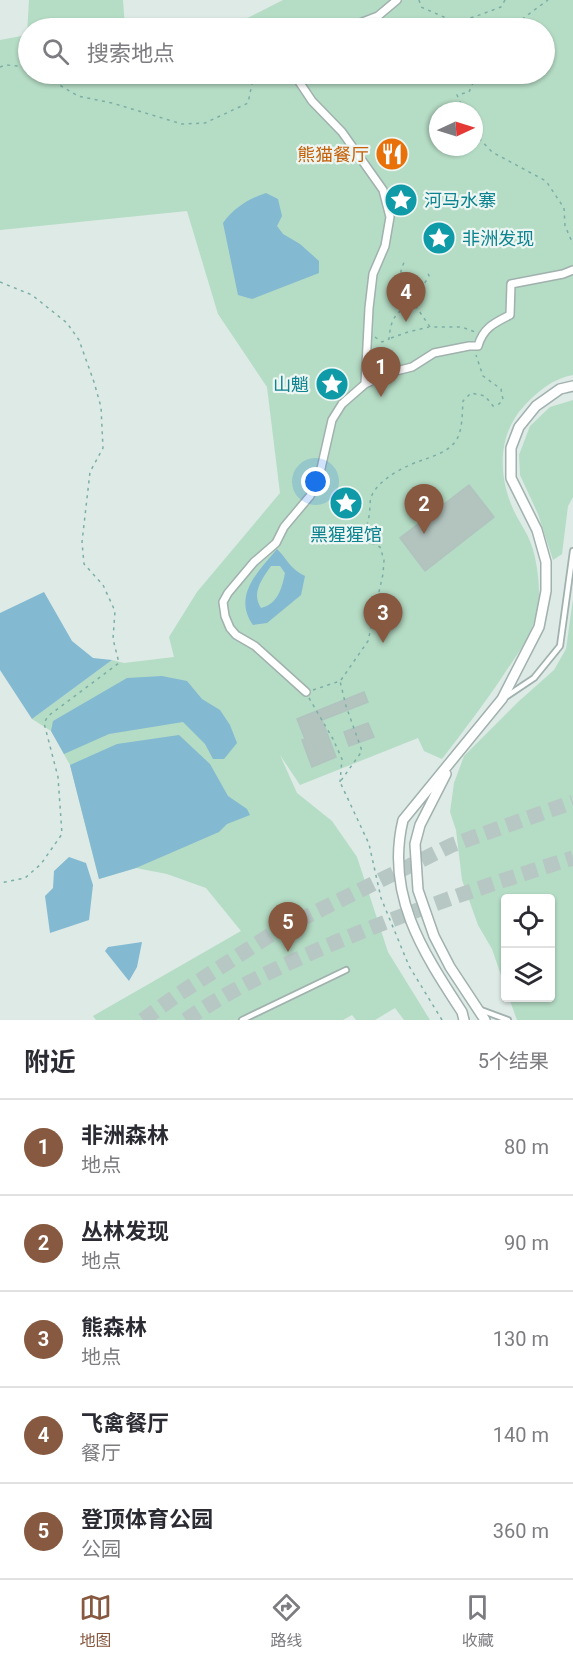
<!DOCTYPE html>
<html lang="zh">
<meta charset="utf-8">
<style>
body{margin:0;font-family:Roboto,"Noto Sans SC",sans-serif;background:#f7f7f7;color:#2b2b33}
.controls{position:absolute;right:18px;bottom:18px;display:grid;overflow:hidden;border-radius:6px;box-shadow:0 2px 4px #0004}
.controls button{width:54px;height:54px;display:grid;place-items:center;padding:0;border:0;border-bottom:2px solid #e1e1e2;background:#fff;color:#2b2b33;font:30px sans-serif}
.compass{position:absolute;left:429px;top:102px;width:54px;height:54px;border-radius:50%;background:#fff;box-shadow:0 2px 4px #0004;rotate:86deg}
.you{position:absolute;left:316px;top:482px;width:21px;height:21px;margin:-15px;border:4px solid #fff;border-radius:50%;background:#1a73e8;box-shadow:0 0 0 9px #1a73e833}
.badge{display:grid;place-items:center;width:39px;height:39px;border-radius:50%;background:#865940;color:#fff;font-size:20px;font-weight:700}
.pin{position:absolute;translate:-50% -50px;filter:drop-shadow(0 2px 3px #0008)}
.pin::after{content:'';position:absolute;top:32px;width:21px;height:18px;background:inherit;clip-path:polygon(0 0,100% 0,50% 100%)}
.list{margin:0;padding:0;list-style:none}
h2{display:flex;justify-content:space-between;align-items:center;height:78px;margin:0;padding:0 24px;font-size:26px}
h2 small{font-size:20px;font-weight:400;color:#7c7c81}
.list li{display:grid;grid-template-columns:39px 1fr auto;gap:18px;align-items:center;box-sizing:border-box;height:96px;padding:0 24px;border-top:2px solid #e1e1e2}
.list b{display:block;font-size:22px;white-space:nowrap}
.list p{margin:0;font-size:20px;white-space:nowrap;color:#7c7c81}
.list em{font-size:20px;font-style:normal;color:#7c7c81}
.icon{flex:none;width:33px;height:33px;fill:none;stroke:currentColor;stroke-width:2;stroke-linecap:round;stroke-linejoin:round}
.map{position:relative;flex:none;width:573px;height:1020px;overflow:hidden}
.search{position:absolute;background:#fff;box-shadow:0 2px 4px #0004;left:18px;right:18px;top:18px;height:66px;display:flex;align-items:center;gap:15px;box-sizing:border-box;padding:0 21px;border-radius:33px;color:#7c7c81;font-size:22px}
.sheet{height:558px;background:#fff}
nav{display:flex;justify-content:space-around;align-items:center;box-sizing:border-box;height:84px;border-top:2px solid #e1e1e2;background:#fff;font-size:16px;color:#7c7c81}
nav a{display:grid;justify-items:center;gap:3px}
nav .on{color:#865940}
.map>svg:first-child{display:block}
</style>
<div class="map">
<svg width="573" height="1020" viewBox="0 0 573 1020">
<rect width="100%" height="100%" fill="#ddeae6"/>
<path fill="#b5dcc5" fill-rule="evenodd" d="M29,0h94l2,28h-97v46h516v-46h-316l55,-28h290v375c-21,4 -35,16 -49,31 -27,29 -26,71 -10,105 5,11 13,21 17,33 6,15 10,46 7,62 -4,25 -18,45 -32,65 -20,31 -42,59 -64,88l-18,-8 -6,-13 -118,47 -20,-30 17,38 35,28 25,36 31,95 42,68h-26l-9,-12 -20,12h-19l-4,-5 -9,5h-247l-3,-4 148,-85 -35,-43 -39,-14 -31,-6 -37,11 -29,-114 -19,-34 -19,-12 80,-59 12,3 50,-6 -5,-20 28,-45 83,-99 -13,-106 -49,-73 -31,-103 -187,19v-190l27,-5zM438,111h36v36h-36z
M573,400v97l-5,9 -6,48 -9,6 -15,-46 -18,-39 -1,-20 11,-29 20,-19z
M573,599v421h-56l-8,-22h41v-100h-44l-1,89 -13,-38 -14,-24 -16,-45 -6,-50 -6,-18 4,-29 10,-27 54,-54 36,-32 12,-21z"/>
<path fill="#83b9d1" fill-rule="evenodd" d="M266,193l12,6 4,17 -5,10 6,8 17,10 19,17v12l-67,26 -14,-4 -15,-72c11,-15 25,-24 43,-30z
M277,549c12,12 12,19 28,27l-4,19 -34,28 -14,2c-21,-30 6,-54 24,-76zM271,566h9l5,7c-3,15 -7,31 -24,35 -10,-15 1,-29 10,-42z
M44,592l28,49 21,17 19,2 -80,59 -32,-49v-57z
M162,676l25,5 15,18 18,11 10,15 7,18 -13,16h-11l-8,-15 -22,-22 -74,12 -45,20 -13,-23 2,-10 74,-43z
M179,735l31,29 18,32 19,13 3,6 -23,9 -8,8 -83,36 -37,11 -29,-114 47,-21z
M69,857l17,6 7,22 -4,35 -39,13 -5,-37 8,-8 1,-17z
M142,942l-5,25 -8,14 -24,-30 3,-4z"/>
<path fill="#b3c4bf" stroke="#b0c3be" stroke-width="1.5" d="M469,485l25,32 -69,54 -25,-33z
M364,692l4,10 -46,18 14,37 -24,10 -10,-27 3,-1 -8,-20z
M368,723l6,14 -25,9 -5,-14z"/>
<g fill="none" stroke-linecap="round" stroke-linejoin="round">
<path stroke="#b7c7c3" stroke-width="15" stroke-dasharray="15 8" stroke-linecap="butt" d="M143,1020l34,-25 98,-63 177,-87 121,-43
M186,1020c46,-32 99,-56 150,-78 77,-32 157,-59 237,-84"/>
<defs>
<path id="service" d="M504,698l30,-20 26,-32 13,-95
M481,1010l27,10
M242,1020l104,-50"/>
<path id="pedestrian" d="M347,28l31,-12 19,-16
M294,74l18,27 30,31 41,58 7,27 -5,29 -12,28 -4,34 -4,76
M306,692l-51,-46 -19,-11 -6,-7 -5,-12 -2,-14 5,-9 26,-31 22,-19 8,-16 26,-31 10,-23 12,-53 10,-16 23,-20 23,-11 24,-6 22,-14 35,-7h9c5,-18 16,-23 32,-31l1,-31 52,-10 10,-4"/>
<path id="minor" d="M446,774l-26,51 -5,19 3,46 16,46 16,31 35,53
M464,1020l-2,-8c-39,-60 -77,-117 -59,-192l99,-121 37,-72 7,-36v-29l-9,-32 -26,-52v-30l8,-21 17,-21 24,-17 13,-3"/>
</defs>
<use href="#service" stroke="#a0b1ae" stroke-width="8"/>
<use href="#pedestrian" stroke="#a0b1ae" stroke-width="10"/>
<use href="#minor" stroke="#a0b1ae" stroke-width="12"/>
<path stroke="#7daea6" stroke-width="1.5" stroke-dasharray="3 4.5" stroke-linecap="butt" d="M419,0l2,7 32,14 21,-4 27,-10 4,-7
M510,28l38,-28
M0,67l6,-2 22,2
M41,74l37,22 34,7 70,21 23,-1 43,-20 6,-29
M464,111l-7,-16 12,-3 8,-18
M474,133l18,19 54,29 18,27 1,18 8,18
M0,282l32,13 35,28 12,17 15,42 7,25 2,41 -13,24 -8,70 2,22 19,21 12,26 -2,28 6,24 -71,53 -4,7 14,54 4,57 -21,30 -16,14 -25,5
M413,302l16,-26 -2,-6
M400,310c-3,-16 -2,-35 5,-50
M375,337l7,5 7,-3c2,-22 6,-25 24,-37l17,25h32l13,5
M391,338l17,-6 21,-5
M341,680l27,-39 15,-67 1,-14 -4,-13 -20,-9c4,-7 8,-13 9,-22 2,-10 -1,-17 6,-26 10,-14 32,-25 48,-30 11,-4 24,-8 32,-18 8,-10 7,-29 8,-41l8,-8 14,3 8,10 6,-2 4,-4 -2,-11 -18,-13 -7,-21
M313,690l27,-9 6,25 16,45 -22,31 29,62 12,54 28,68 33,54
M309,698l24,41 9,20 -2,23"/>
<use href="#service" stroke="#fff" stroke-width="4.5"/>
<use href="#pedestrian" stroke="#fff" stroke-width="7"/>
<use href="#minor" stroke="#fff" stroke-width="9"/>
</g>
<defs>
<symbol id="restaurant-disc" viewBox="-11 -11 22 22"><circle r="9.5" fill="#e8710a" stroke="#edf6f3"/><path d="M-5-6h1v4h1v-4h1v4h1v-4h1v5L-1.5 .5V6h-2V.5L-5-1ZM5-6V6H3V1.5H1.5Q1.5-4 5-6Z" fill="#fff"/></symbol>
<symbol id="sight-disc" viewBox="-11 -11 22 22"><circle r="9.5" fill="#0f9aa8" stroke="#edf6f3"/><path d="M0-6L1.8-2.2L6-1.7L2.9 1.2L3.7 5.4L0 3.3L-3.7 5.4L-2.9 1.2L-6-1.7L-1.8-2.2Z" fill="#fff"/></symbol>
</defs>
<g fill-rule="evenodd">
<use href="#restaurant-disc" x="373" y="135" width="38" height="38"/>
<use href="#sight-disc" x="382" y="181" width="38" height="38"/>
<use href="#sight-disc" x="420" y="219" width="38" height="38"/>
<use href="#sight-disc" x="313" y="365" width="38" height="38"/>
<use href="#sight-disc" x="327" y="484" width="38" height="38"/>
</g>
<g text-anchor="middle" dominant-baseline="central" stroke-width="4.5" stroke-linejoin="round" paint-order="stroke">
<g font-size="18" fill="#c56008" stroke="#edf6f3" text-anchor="end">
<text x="369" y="154">熊猫餐厅</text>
</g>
<g font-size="18" fill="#0d838f" stroke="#edf6f3" text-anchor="start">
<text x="424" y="200">河马水寨</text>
<text x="462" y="238">非洲发现</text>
<text x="309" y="384" text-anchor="end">山魈</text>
<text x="346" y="534" text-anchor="middle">黑猩猩馆</text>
</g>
</g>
</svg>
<div class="controls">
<button><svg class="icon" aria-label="locate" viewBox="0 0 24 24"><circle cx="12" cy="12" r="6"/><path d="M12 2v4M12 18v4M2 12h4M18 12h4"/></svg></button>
<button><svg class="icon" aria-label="layers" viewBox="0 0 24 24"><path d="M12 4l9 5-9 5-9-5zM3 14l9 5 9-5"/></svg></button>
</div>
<svg class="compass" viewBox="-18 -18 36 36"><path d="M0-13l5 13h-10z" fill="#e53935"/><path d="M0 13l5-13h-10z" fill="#7c7c81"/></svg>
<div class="you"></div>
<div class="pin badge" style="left:381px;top:397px">1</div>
<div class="pin badge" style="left:424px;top:534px">2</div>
<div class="pin badge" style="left:383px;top:643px">3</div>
<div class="pin badge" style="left:406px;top:322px">4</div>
<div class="pin badge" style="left:288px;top:952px">5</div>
<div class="search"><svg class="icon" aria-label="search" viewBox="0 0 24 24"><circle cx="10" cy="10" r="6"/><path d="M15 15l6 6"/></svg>搜索地点</div>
</div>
<section class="sheet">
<h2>附近<small>5个结果</small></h2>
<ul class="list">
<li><span class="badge">1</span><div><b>非洲森林</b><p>地点</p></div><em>80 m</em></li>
<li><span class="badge">2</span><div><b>丛林发现</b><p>地点</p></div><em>90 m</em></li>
<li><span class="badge">3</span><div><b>熊森林</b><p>地点</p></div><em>130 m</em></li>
<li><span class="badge">4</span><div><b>飞禽餐厅</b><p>餐厅</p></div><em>140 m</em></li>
<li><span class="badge">5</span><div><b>登顶体育公园</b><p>公园</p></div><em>360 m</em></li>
</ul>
</section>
<nav>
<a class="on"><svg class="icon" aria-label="map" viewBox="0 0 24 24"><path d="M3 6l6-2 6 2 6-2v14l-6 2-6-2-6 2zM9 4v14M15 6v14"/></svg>地图</a>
<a><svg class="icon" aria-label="directions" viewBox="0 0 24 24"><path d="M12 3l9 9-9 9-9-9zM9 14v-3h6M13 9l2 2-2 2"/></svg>路线</a>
<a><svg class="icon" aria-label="saved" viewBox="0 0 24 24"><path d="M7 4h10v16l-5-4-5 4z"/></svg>收藏</a>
</nav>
